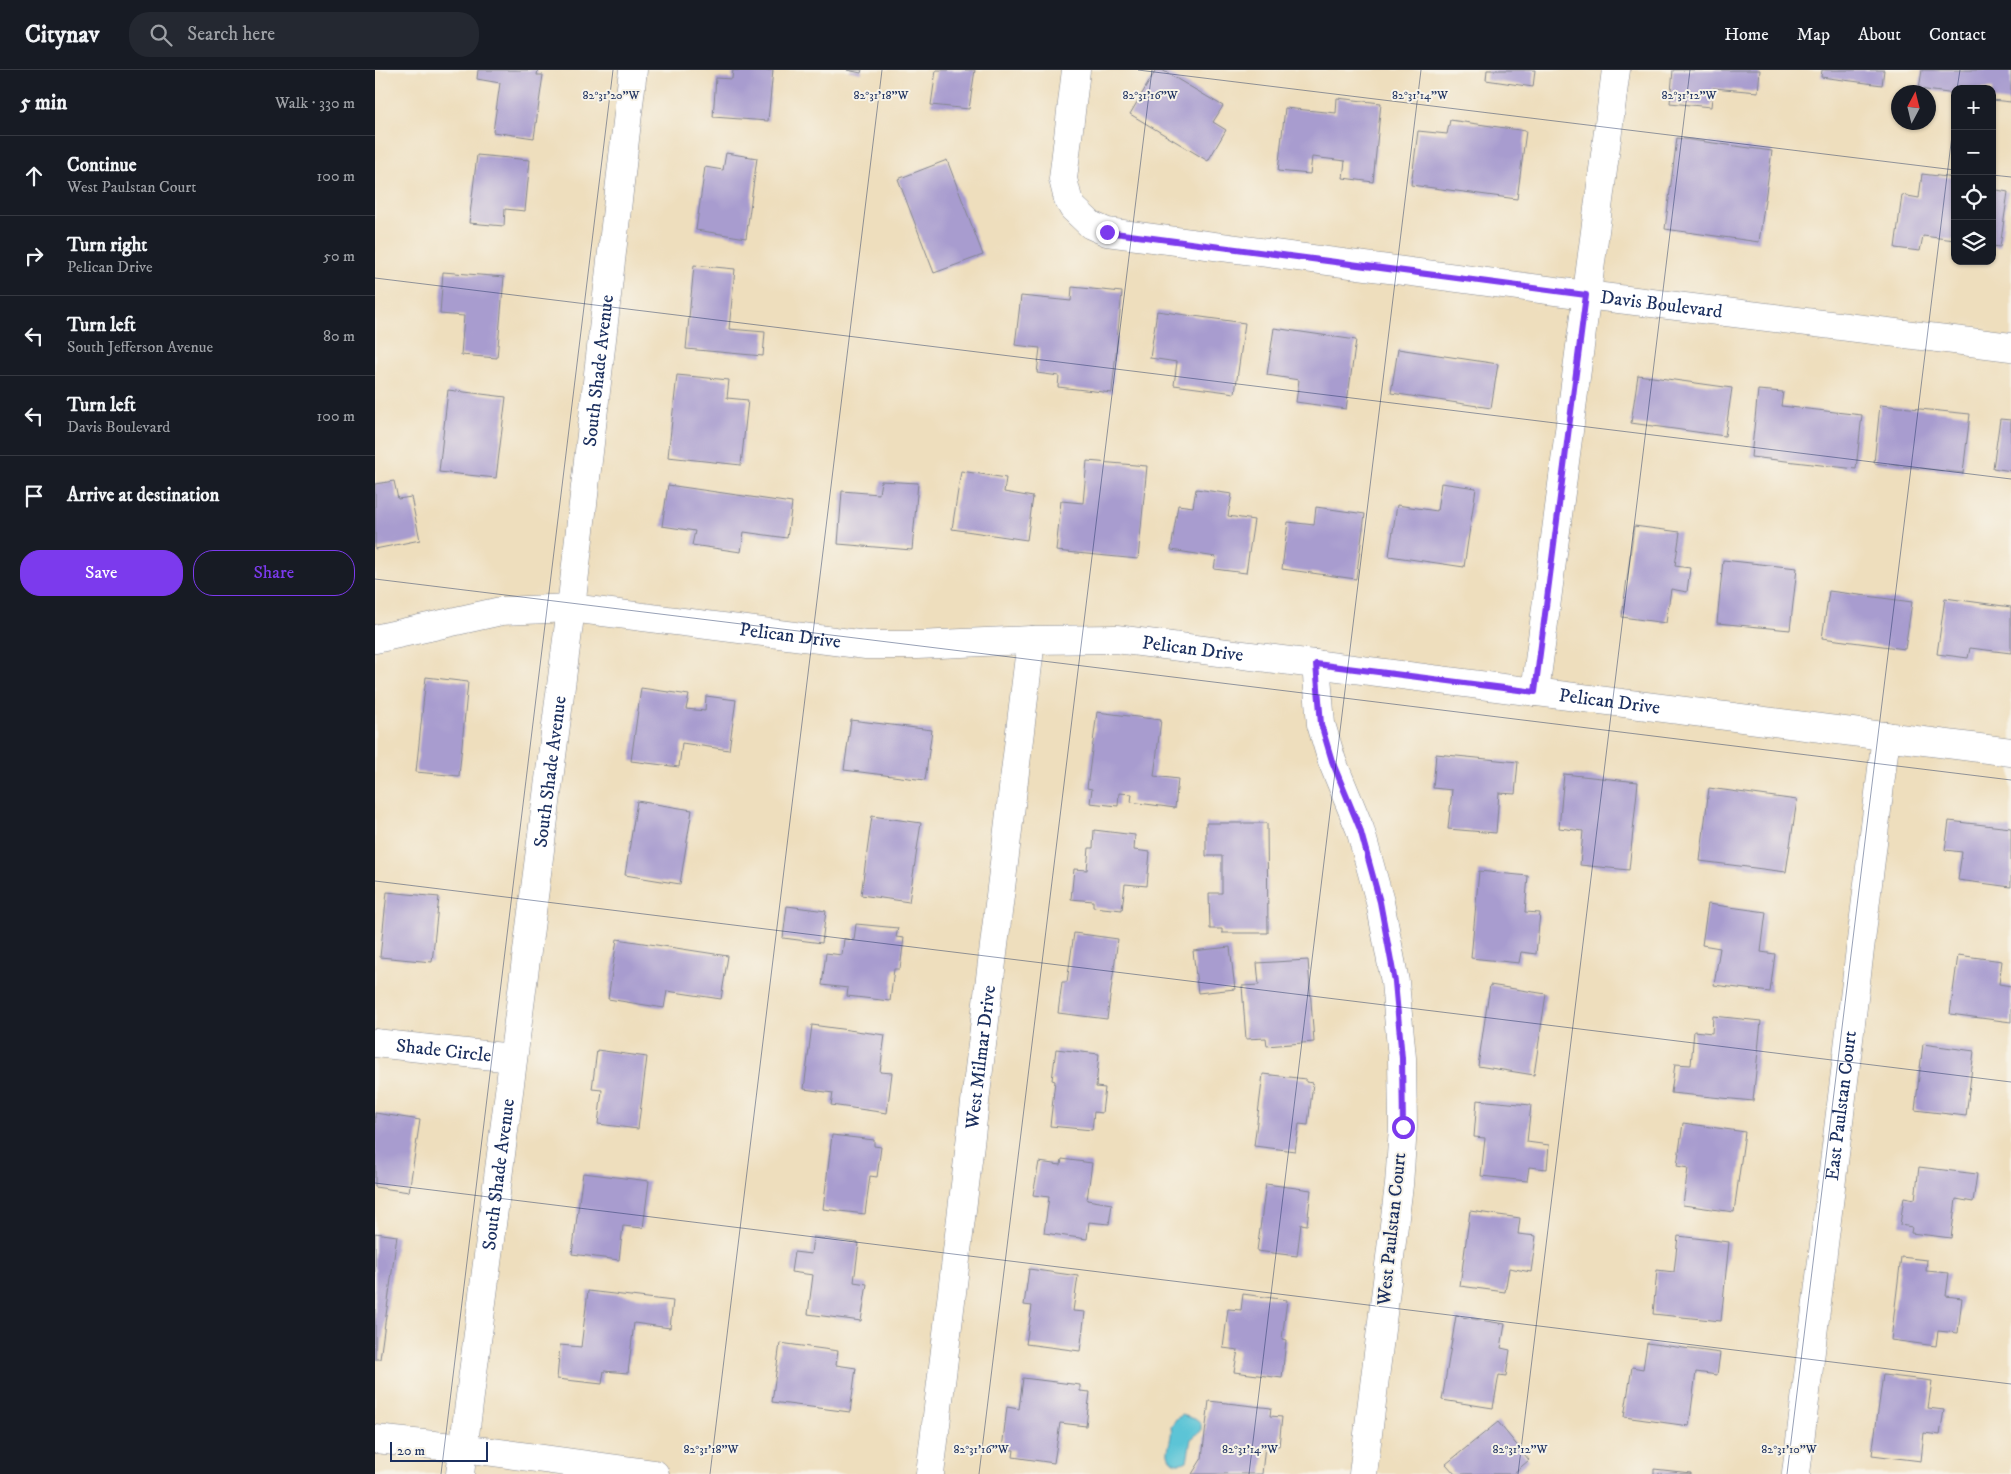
<!DOCTYPE html>
<meta charset="utf-8">
<style>
body{margin:0;font-family:"IM FELL DW Pica",serif;background:#242831;color:#f1f3f6}
.controls{position:absolute;right:15px;top:15px;display:grid;overflow:hidden;border-radius:10px;box-shadow:0 1px 4px #0004}
.controls button{width:45px;height:45px;display:grid;place-items:center;padding:0;border:0;border-bottom:1px solid #363941;background:#171b24;color:#f1f3f6;font:25px sans-serif}
.compass{position:absolute;left:1516px;top:15px;width:45px;height:45px;border-radius:50%;background:#171b24;box-shadow:0 1px 4px #0004;rotate:7deg}
.scale{position:absolute;left:15px;bottom:12px;width:98px;box-sizing:border-box;padding-left:5px;border:2px solid #1b2f5e;border-top:0;font-size:14px;line-height:18px;white-space:nowrap;color:#1b2f5e;-webkit-text-stroke:4px #f7f3e8;paint-order:stroke}
.stop{position:absolute;width:15px;height:15px;margin:-11px;border:4px solid #7c3aed;border-radius:50%;background:#fff}
.stop.end{background:#7c3aed;border-color:#fff;box-shadow:0 1px 5px #0008}
.list{margin:0;padding:0;list-style:none}
h2{display:flex;justify-content:space-between;align-items:center;height:65px;margin:0;padding:0 20px;font-size:21px}
h2 small{font-size:16px;font-weight:400;color:#9ea1a6}
.list li{display:grid;grid-template-columns:32px 1fr auto;gap:15px;align-items:center;box-sizing:border-box;height:80px;padding:0 20px;border-top:1px solid #363941}
.list b{display:block;font-size:19px;white-space:nowrap}
.list p{margin:0;font-size:16px;white-space:nowrap;color:#9ea1a6}
.list em{font-size:16px;font-style:normal;color:#9ea1a6}
.actions{display:flex;gap:10px;padding:15px 20px}
.actions a{flex:1;padding:11px 0;border:1px solid #7c3aed;border-radius:20px;text-align:center;font-size:18px;color:#7c3aed}
.actions .main{background:#7c3aed;color:#fff}
.icon{flex:none;width:28px;height:28px;fill:none;stroke:currentColor;stroke-width:2;stroke-linecap:round;stroke-linejoin:round}
.map{position:relative;flex:none;width:1636px;height:1404px;overflow:hidden}
header{display:flex;align-items:center;gap:30px;box-sizing:border-box;height:70px;padding:0 25px;background:#171b24;border-bottom:1px solid #363941}
header strong{font-size:24px}
nav{display:flex;gap:28px;margin-inline-start:auto;font-size:18px}
.search{width:350px;height:45px;background:#242831;display:flex;align-items:center;gap:12px;box-sizing:border-box;padding:0 18px;border-radius:20px;color:#9ea1a6;font-size:19px}
main{display:flex}
aside{flex:1;background:#171b24}
.map>svg:first-child{display:block}
</style>
<header>
<strong>Citynav</strong>
<div class="search"><svg class="icon" aria-label="search" viewBox="0 0 24 24"><circle cx="10" cy="10" r="6"/><path d="M15 15l6 6"/></svg>Search here</div>
<nav><a>Home</a><a>Map</a><a>About</a><a>Contact</a></nav>
</header>
<main>
<aside>
<h2>5 min<small>Walk · 330 m</small></h2>
<ul class="list">
<li><svg class="icon" aria-label="ahead" viewBox="0 0 24 24"><path d="M12 20V5M6 11l6-6 6 6"/></svg><div><b>Continue</b><p>West Paulstan Court</p></div><em>100 m</em></li>
<li><svg class="icon" aria-label="right" viewBox="0 0 24 24"><path d="M7 20v-9h11M14 6l5 5-5 5"/></svg><div><b>Turn right</b><p>Pelican Drive</p></div><em>50 m</em></li>
<li><svg class="icon" aria-label="left" viewBox="0 0 24 24"><path d="M17 20v-9H6M10 6l-5 5 5 5"/></svg><div><b>Turn left</b><p>South Jefferson Avenue</p></div><em>80 m</em></li>
<li><svg class="icon" aria-label="left" viewBox="0 0 24 24"><path d="M17 20v-9H6M10 6l-5 5 5 5"/></svg><div><b>Turn left</b><p>Davis Boulevard</p></div><em>100 m</em></li>
<li><svg class="icon" aria-label="arrive" viewBox="0 0 24 24"><path d="M6 21V4h12l-3 4 3 4H6"/></svg><div><b>Arrive at destination</b></div></li>
</ul>
<div class="actions"><a class="main">Save</a><a>Share</a></div>
</aside>
<div class="map">
<svg width="1636" height="1404" viewBox="0 0 1636 1404">
<rect width="100%" height="100%" fill="#f7f3e8"/>
<filter id="ink" filterUnits="userSpaceOnUse"><feTurbulence type="fractalNoise" baseFrequency=".02" numOctaves="2"/><feDisplacementMap in="SourceGraphic" scale="10" xChannelSelector="R" yChannelSelector="G"/><feConvolveMatrix kernelMatrix="1 2 1 2 8 2 1 2 1" color-interpolation-filters="sRGB"/></filter>
<filter id="wash" filterUnits="userSpaceOnUse"><feTurbulence type="fractalNoise" baseFrequency=".0096" numOctaves="4" result="noise"/><feDisplacementMap in="SourceGraphic" scale="20" xChannelSelector="R" yChannelSelector="G"/><feGaussianBlur stdDeviation="1.12" result="paint"/><feColorMatrix in="noise" values="0 0 0 0 0 0 0 0 0 0 0 0 0 0 0 0 0 1.4 0 .05"/><feComposite in="paint" operator="in"/></filter>
<g filter="url(#wash)">
<rect width="100%" height="100%" fill="#eedebd"/>
<path fill="#5bc4d6" stroke="#3b7a9a" d="M807,1345l13,4 6,5v7l-10,8 -4,22c-7,4 -17,3 -19,-7 -1,-7 5,-17 3,-28l5,-7z"/>
<g id="blocks">
<path fill="#a89ccf" d="M103,0h60l-1,5h6l-9,63 -41,-6 7,-49 -23,-4z
M358,0h40l-5,51 -55,-4 3,-39 16,1z
M472,0h15l-1,3z
M561,0h39l-6,39 -38,-4z
M781,0h6l61,36 -10,16 13,8 -18,31 -78,-47z
M1112,0h48l-2,17 -47,-7z
M1298,0h87l-2,22 -45,-4 -2,19 -41,-4z
M1447,0h62l-2,15 -61,-8z
M1547,0h89v32l-19,-2v-11h-37v5l-36,-5z
M962,28l44,5 -8,79 -30,-4 2,-17 -33,-4 -2,17 -32,-3 7,-63 51,5z
M1075,50l76,11 -9,68 -106,-14 7,-54 29,3z
M1302,68l95,13 -13,91 -94,-13z
M351,83l31,5 -11,80 -50,-8 9,-63 18,3z
M102,85l53,5 -5,51 -20,-2 -1,17 -35,-3z
M572,90l36,95 -49,18 -36,-94z
M1547,104l33,4v62l-32,-4 -3,15 -25,-3 7,-53 17,3z
M1617,119l16,3 -8,55 -8,-1z
M319,195l41,4 -6,60 36,3 -2,24 -77,-7z
M68,202l61,5 -7,81 -36,-3 3,-39 -24,-2z
M697,217l50,5 -10,101 -54,-6 1,-11 -22,-3 3,-25 -25,-3 6,-49 50,5z
M782,241l88,12 -10,70 -61,-8 3,-23 -27,-4z
M899,258l82,12 -10,69 -50,-7 3,-22 -32,-5z
M1023,279l100,15 -7,44 -100,-15z
M302,305l52,5 -2,18 21,2 -7,65 -73,-8z
M1263,305l94,13 -7,48 -94,-13z
M73,320l58,7 -10,81 -57,-6z
M1383,320l25,2 -2,14 81,9 -6,54 -105,-12z
M1505,335l90,9 -7,59 -89,-10z
M1625,349l11,1v51l-18,-3z
M712,391l60,5 -9,93 -82,-8 5,-50 22,2z
M586,401l45,7 -2,14 29,5 -6,43 -75,-11z
M19,411l4,18 13,-2 9,43 -45,9v-65z
M506,411l37,2 -6,67 -74,-6 4,-53 37,3z
M1066,413l35,5 -12,79 -75,-11 8,-51 40,6z
M293,415l124,18 -5,35 -43,-6 -3,20 -49,-7 3,-14 -33,-5z
M821,419l36,5 -4,22 26,4 -8,53 -32,-4 2,-12 -45,-7 7,-45 15,2z
M941,437l49,7 -9,65 -74,-10 6,-47 26,3z
M1259,456l46,6 -5,34 15,2 -3,24 -16,-3 -5,34 -44,-6z
M1348,490l74,8 -7,62 -73,-7z
M1454,521l83,11 -7,47 -83,-11z
M1570,528l66,9v46l-41,-5 -2,10 -31,-4z
M51,607l42,5 -9,94 -43,-4z
M266,618l48,7 -3,14 19,2 1,-15 30,4 -7,50 -47,-7 -3,24 -48,-6z
M722,642l64,8 -7,56 24,3 -3,29 -44,-6 1,-8 -13,-1 -1,13 -28,-3 2,-14 -5,-1z
M476,650l81,10 -7,50 -81,-10z
M1061,684l82,8 -3,32 -16,-1 -3,40 -48,-4 4,-39 -19,-2z
M1189,704l74,8 -9,88 -49,-5 3,-34 -24,-3z
M1334,718l88,12 -11,72 -86,-11z
M262,731l55,9 -12,74 -55,-9z
M497,746l49,7 -12,79 -48,-7z
M1574,751l62,7v59l-53,-7 4,-28 -17,-2z
M831,753h61l1,110h-46v-4h-12l-1,-36h13v-37h-16z
M719,760l41,5 -1,15 16,2 -3,34 -22,-2 -3,26 -29,-3v-6l-22,-2 3,-30 13,1 2,-22h4z
M1104,801l49,5 -3,36 15,1 -4,41 -15,-2 -2,11 -48,-5z
M12,822l52,5 -7,65 -52,-5z
M1333,834l58,8 -5,40 14,2 -5,38 -56,-7 6,-37 -18,-3z
M412,836l39,5 -4,32 -39,-5z
M481,854l42,4 -2,9 8,1 -4,31h-6l-4,32 -43,-5 1,-8 -26,-3 4,-32 16,2 2,-16 10,1z
M699,863l44,6 -11,80 -49,-6 4,-31h5z
M242,869l111,17 -7,43 -54,-8 -3,17 -56,-9z
M855,877l5,42 -37,4 -5,-42z
M1583,885l44,6 -3,23 12,2v36l-61,-8z
M933,890l6,82 -47,4 -1,-8 -20,1 -4,-53 17,-1 -2,-22z
M1115,915l56,9 -12,81 -56,-9z
M1338,946l48,5 -8,80 -82,-8 4,-29 16,1 3,-34 18,2z
M437,955l73,10 -5,37 12,1 -5,40 -56,-8 2,-12 -29,-4z
M1548,974l51,7 -8,65 -51,-6z
M681,979l43,5 -3,33 9,1 -3,25 -8,-1 -2,18 -42,-4 5,-45 -3,-1z
M222,980l50,7 -9,72 -40,-5 4,-34 -10,-1z
M888,1004l43,5v3l7,1 -5,42 -9,-1 -4,27 -41,-5z
M1102,1030l54,5 -4,37 22,3 -2,24 -18,-2 -2,14 -46,-5 4,-38 -11,-1z
M0,1043l45,7 -11,72 -34,-5z
M1308,1053l62,9 -11,80 -51,-7 5,-37 -11,-2z
M457,1065l42,5v6l7,1 -4,30 -7,-1 -5,38 -42,-5z
M687,1089l30,4 -5,37 25,4 -3,20 -20,-2 -2,17 -43,-6 5,-36 -16,-2 6,-33 22,3z
M1544,1097l58,7 -4,28 -17,-3 -5,39 -40,-5 1,-6 -12,-2 4,-28 11,2z
M208,1103l66,8 -6,47 -20,-2 -4,34 -47,-6z
M891,1114l45,6 -4,35 -6,-1 -4,32 -40,-5z
M1095,1141l50,7 -2,16 18,2 -5,36 -22,-4 -4,24 -45,-6z
M0,1163l22,3 -17,123h-5z
M1303,1166l51,6 -8,79 -68,-7 4,-44 17,2z
M438,1167l46,6 -5,39 13,2 -6,37 -53,-7 5,-39 -22,-3 3,-20 17,2z
M1526,1187l26,3 -1,11 23,2 -3,23 16,2 -4,35 -20,-2 -2,15 -45,-6z
M654,1199l49,7 -5,35 12,1 -5,39 -54,-7 6,-38 -8,-1z
M213,1221l85,10 -3,27 -36,-5 -6,50 -24,-2 -2,13 -45,-5 3,-34 21,2z
M868,1224l44,6 -5,39 4,1 -4,38 -48,-6 4,-22 -15,-2 5,-39 13,1z
M1081,1246l49,8 -4,24 9,2 -4,26 -7,-1 -6,33 -51,-8z
M405,1273l58,8 -2,14 20,3 -6,44 -78,-10z
M1272,1273l73,10 -3,22 -21,-3 -7,54 -65,-9 8,-50 11,2z
M1508,1305l49,6 -4,27 16,2 -4,25 -16,-2 -3,28 -49,-6z
M648,1308l57,7v6l10,1 -4,34 -26,-3 -6,40 -41,-6 1,-7 -12,-1 5,-42 12,2z
M834,1331l62,7 -1,8 12,1 -3,29 -14,-1 -3,29h-70l10,-16z
M1123,1352l31,38 -15,13 2,1h-61l-9,-10z
M1279,1399l37,4v1h-37z"/>
</g>
</g>
<g filter="url(#ink)">
<use href="#blocks" fill-opacity="0" stroke="#84868e" stroke-width="1"/>
<g fill="none" stroke-linecap="round" stroke-linejoin="round">
<defs>
<g id="minor">
<path id="s1" d="M701,0l-13,109 5,20 5,9 18,17 16,7 479,63 425,52"/>
<path id="s2" d="M0,569l126,-28 70,-3 295,37h51l114,-5 85,-1 895,113"/>
<path d="M941,594l5,60 11,37 28,68 20,73 15,80 7,76 1,69 -4,58 -36,289"/>
<path d="M1160,622l81,-622"/>
<path id="s3" d="M0,973l137,15"/>
<path d="M0,1369l88,9 192,26"/>
<path id="s4" d="M85,1404l111,-866 62,-538"/>
<path id="s5" d="M555,1404l101,-834"/>
<path id="s6" d="M1421,1404l90,-738"/>
</g>
</defs>
<use href="#minor" stroke="#84868e" stroke-width="29"/>
<use href="#minor" stroke="#fff" stroke-width="28"/>
</g>
</g>
<g fill="none" stroke-linecap="round" stroke-linejoin="round" filter="url(#ink)">
<path stroke="#7c3aed" stroke-width="6" d="M732,162l479,63 -51,397 -219,-28 5,60 11,37 28,68 20,73 15,80 7,76 1,69"/>
</g>
<path fill="none" stroke="#1b2f5e" stroke-width="1" stroke-opacity="0.45" d="M763,0l817,100M1582,19l3,-19M1617,105l19,2M0,208l1636,201M0,509l1636,201M0,811l1636,201M0,1113l1636,201M66,1404l172,-1404M335,1404l172,-1404M604,1404l173,-1404M874,1404l172,-1404M1143,1404l172,-1404M1412,1404l168,-1363"/>
<g text-anchor="middle" dominant-baseline="central" stroke-width="4" stroke-linejoin="round" paint-order="stroke">
<g font-size="19" fill="#1b2f5e" stroke="#f7f3e8">
<text stroke="none"><textPath href="#s1" startOffset="742">Davis Boulevard</textPath></text>
<text stroke="none"><textPath href="#s4" startOffset="1112">South Shade Avenue</textPath></text>
<text stroke="none"><textPath href="#s2" startOffset="420">Pelican Drive</textPath></text>
<text stroke="none"><textPath href="#s2" startOffset="824">Pelican Drive</textPath></text>
<text stroke="none"><textPath href="#s2" startOffset="1244">Pelican Drive</textPath></text>
<text stroke="none"><textPath href="#s4" startOffset="708">South Shade Avenue</textPath></text>
<text stroke="none"><textPath href="#s3" startOffset="69">Shade Circle</textPath></text>
<text stroke="none"><textPath href="#s5" startOffset="420">West Milmar Drive</textPath></text>
<text stroke="none"><textPath href="#s6" startOffset="371">East Paulstan Court</textPath></text>
<text stroke="none"><textPath href="#s4" startOffset="302">South Shade Avenue</textPath></text>
<text transform="translate(1017 1159) rotate(-84)">West Paulstan Court</text>
</g>
</g>
<g font-size="12" text-anchor="middle" fill="#1b2f5e" stroke="#f7f3e8" stroke-width="4" stroke-linejoin="round" paint-order="stroke">
<text x="236" y="29">82°31'20"W</text>
<text x="506" y="29">82°31'18"W</text>
<text x="775" y="29">82°31'16"W</text>
<text x="1045" y="29">82°31'14"W</text>
<text x="1314" y="29">82°31'12"W</text>
<text x="336" y="1383">82°31'18"W</text>
<text x="606" y="1383">82°31'16"W</text>
<text x="875" y="1383">82°31'14"W</text>
<text x="1145" y="1383">82°31'12"W</text>
<text x="1414" y="1383">82°31'10"W</text>
</g>
</svg>
<div class="controls">
<button>+</button>
<button>−</button>
<button><svg class="icon" aria-label="locate" viewBox="0 0 24 24"><circle cx="12" cy="12" r="6"/><path d="M12 2v4M12 18v4M2 12h4M18 12h4"/></svg></button>
<button><svg class="icon" aria-label="layers" viewBox="0 0 24 24"><path d="M12 4l9 5-9 5-9-5zM3 14l9 5 9-5"/></svg></button>
</div>
<svg class="compass" viewBox="-18 -18 36 36"><path d="M0-13l5 13h-10z" fill="#e53935"/><path d="M0 13l5-13h-10z" fill="#9ea1a6"/></svg>
<div class="scale">20 m</div>
<div class="stop" style="left:1028px;top:1057px"></div>
<div class="stop end" style="left:732px;top:162px"></div>
</div>
</main>
